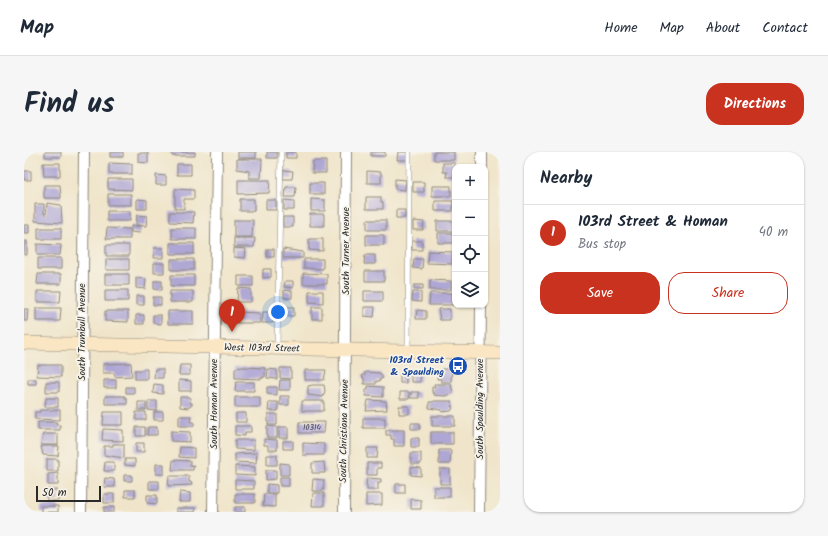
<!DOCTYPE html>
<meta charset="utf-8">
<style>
body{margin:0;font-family:Kalam,sans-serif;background:#f6f6f7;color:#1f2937}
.controls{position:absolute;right:12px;top:12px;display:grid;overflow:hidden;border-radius:8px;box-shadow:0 1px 3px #0004}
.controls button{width:36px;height:36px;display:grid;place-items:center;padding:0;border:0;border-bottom:1px solid #e0e1e3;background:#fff;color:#1f2937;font:20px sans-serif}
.scale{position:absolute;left:12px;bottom:10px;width:65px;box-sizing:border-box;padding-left:4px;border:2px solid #2b2b2b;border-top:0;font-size:11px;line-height:14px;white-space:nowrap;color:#2b2b2b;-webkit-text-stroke:3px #f7f3e8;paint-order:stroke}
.you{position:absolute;left:254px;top:160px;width:14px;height:14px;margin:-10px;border:3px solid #fff;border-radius:50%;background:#1a73e8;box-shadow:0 0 0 6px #1a73e833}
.badge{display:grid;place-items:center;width:26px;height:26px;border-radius:50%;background:#c8321e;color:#fff;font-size:13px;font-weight:700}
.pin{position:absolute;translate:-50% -33px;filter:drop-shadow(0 1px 2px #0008)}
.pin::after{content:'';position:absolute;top:21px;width:14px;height:12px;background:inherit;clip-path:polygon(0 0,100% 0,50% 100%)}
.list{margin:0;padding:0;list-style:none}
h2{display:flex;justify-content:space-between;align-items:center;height:52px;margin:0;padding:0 16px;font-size:17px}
h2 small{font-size:13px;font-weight:400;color:#747a83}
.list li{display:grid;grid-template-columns:26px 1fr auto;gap:12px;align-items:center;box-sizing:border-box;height:56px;padding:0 16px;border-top:1px solid #e0e1e3}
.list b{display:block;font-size:15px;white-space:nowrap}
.list p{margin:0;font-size:13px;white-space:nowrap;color:#747a83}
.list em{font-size:13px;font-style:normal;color:#747a83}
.actions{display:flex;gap:8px;padding:12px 16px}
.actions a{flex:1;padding:9px 0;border:1px solid #c8321e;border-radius:16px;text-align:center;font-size:14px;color:#c8321e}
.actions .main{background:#c8321e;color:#fff}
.icon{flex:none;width:22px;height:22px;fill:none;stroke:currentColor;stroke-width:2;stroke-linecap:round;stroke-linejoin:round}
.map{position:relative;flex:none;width:476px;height:360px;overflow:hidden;border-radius:16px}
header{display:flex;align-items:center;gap:24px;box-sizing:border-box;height:56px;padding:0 20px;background:#fff;border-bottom:1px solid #e0e1e3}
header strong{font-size:19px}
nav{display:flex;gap:22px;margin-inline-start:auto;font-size:14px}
.intro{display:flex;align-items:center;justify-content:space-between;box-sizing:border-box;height:96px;padding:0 24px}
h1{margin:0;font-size:28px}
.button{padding:10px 18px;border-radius:16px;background:#c8321e;color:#fff;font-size:14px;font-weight:700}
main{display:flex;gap:24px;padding:0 24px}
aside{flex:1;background:#fff;border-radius:16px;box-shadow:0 1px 3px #0004}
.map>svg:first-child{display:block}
</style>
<header>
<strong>Map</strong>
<nav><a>Home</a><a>Map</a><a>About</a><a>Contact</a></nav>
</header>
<div class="intro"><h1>Find us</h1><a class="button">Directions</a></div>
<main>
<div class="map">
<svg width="476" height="360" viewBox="0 0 476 360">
<rect width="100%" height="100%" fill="#f7f3e8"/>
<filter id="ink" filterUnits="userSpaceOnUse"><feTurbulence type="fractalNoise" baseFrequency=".025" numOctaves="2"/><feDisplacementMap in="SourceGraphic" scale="8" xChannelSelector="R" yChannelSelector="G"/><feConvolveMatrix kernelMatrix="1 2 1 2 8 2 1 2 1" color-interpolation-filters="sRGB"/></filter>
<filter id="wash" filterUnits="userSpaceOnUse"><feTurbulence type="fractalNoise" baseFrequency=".012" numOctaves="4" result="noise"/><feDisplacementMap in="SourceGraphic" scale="16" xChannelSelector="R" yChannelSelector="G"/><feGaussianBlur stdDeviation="0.9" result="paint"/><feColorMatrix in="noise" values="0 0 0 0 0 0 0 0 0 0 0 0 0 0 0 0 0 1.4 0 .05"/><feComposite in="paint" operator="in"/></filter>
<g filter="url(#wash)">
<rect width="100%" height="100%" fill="#f0e5ca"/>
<g id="blocks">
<path fill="#aea6d4" d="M21,0h16v5h-16z
M86,0h13v5h-13z
M148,0h23v4h-23z
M214,0h18v6h-18z
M243,0h10v6h-10z
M262,0h10v6h-10z
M347,0h14v4h-14z
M374,0h9v8h-10z
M410,0h20v8h-20z
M114,1h10v10l-10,-1z
M213,7h25l-1,19h-12v-7l-12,-2z
M289,9h13v12h-14z
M19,11h17v13h-16z
M85,11l23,1v10h-23z
M419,11h12l-1,14h-8l1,-5h-4z
M153,12h14v11h-14z
M259,18l10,1 -1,8h-9z
M0,19h7v9h-7z
M343,19l14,1v11h-14z
M132,23l10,1v9h-10z
M84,27h24v11l-24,-1z
M371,27l11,1 -1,10 -10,-1z
M214,28h32l-1,13 -31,1z
M389,30h11v10h-11z
M286,31h14v11h-14z
M20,33h16l1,13h-17z
M408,34h19v10h-19z
M262,35h10l-1,10h-10z
M151,37l19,1v9h-10v10h-9z
M84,42h23v11h-23z
M342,45h15v5h2v7h-17z
M113,47l10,1v9h-10z
M216,47h14v12h-14z
M287,47l14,1v11h-14z
M242,48h10v10h-10z
M260,48l10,1v9h-10z
M411,49h18v10h-18z
M23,51l14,2 1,18 -27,-2v-17h9v10h2z
M372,58h9v8h-9z
M83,59h23v10h-23z
M146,60h24l-1,11 -23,-1z
M286,62h14v12h-14z
M113,63l10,1 -1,10 -10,-1z
M259,65h10v10h-10z
M210,68h19l-1,17h-18z
M343,68h19v10h-19z
M389,69l11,1 -1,8h-10z
M413,69h18v10h-18z
M0,73h5v8h-5z
M107,74h10l-1,7 -9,-1z
M14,76h23v11h-23z
M83,76l23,1v10h-24z
M148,76h24v11h-24z
M414,81h17v10h-17z
M342,83h18v10h-18z
M210,86h21l-1,9h-20z
M285,87h14v12l-14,-1z
M0,89h3v14h-3z
M388,89h10v9h-10z
M146,91h24v11h-24z
M13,92l24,1 -1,10h-23z
M82,93h23v11h-23z
M130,96h9v10h-10z
M210,96l12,1 -1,9 -11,-1z
M243,97h7v8h-7z
M259,97l20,3v6h-20z
M404,99l25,1 -1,12 -25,-1z
M341,103h10v9h-11z
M14,106h23v11h-23z
M82,107h23v11h-23z
M147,107h23v11h-23z
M280,107h19v10l-19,-1z
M390,107h9l-1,10 -9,-1z
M130,111h10v10h-10z
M239,117h8v8l-8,1z
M341,119h19v10h-19z
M279,121l24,1v10h-24z
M14,122h23v10h-24z
M81,122h24v11h-24z
M147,123h23v11h-23z
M214,124h15v10h-15z
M112,126l10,1 -1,10 -9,-1z
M406,128l21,1v9h-21z
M130,129h8v9l-8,-1z
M261,129h8v7l-9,-1z
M390,133h9v4h-9z
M214,136l13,1v13h-14z
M81,138h23v11h-23z
M260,138l8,1v7h-8z
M13,139h24l-1,11h-23z
M146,139h23v11h-23z
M285,139h14v12l-14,-1z
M340,139h19v10h-19z
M389,140h8v10l-9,-1z
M406,141h23v12h-24z
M112,144h8v9h-8z
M129,145h8v8h-8z
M260,155h10v9h-11z
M288,155h10v12h-10z
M340,155h11l-1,10 -10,-1z
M12,156h25l-1,13h-24z
M0,157h4l-1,12h-3z
M414,157h12v11h-10z
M393,158l9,1v8h-10z
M81,159h23v11l-23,-1z
M144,159h25v13h-25z
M213,160l23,1v10h-23z
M239,160h10v11h-11z
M112,163h8v9h-8z
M129,163h8v9l-8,-1z
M107,211l1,13 -17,1 -1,-4h-11v-9z
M14,213h23v12l-24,-1z
M156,213h10v10h-11z
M220,215l21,1v9h-3v2l-27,-1v-10z
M256,216h11v11l-11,-1z
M119,217h4v10h-12v-9h8z
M131,217h8v9h-9z
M244,217l9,1v9l-10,-1z
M417,217h11l-1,13h-10v-3h-4l1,-7h3z
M281,218h21l-2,10h-19z
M341,220l15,1 3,5 -3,1v2h-4v3h-12v-6h-1l-1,-3h3z
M387,220h10l-1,10h-9z
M376,222h6v9h-6z
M4,227h8v5h-8z
M80,228h12v8h-12z
M155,228l12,1v10h-12z
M256,228h10v10h-11z
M22,230h13v10h-13z
M212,230h18v9h-19z
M130,232l9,1v9l-10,-1z
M410,232h17l2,9 -8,3 -11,-1v-2h-2v-6h3z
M289,233h11l1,6 -2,6 -15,-2v-9z
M344,234l15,1v10l-17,-1v-7h2z
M102,235h8v6h-8z
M243,235h10v8l-10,-1z
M376,240h9v7h-9z
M387,240h8v6h-9z
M81,244h20v2h2v6h-22z
M256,244h9v9h-9z
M156,245h10v6h2v2l-4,3 -8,-1z
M211,245h25v10h-25z
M22,246h12v9h-13z
M344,248l18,1 1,9 -21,1z
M124,249h9v10l-9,-1z
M278,249h22v9l-1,1h-21z
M410,249h17l2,7 -2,3 -9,1v-2l-13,-2v-6h4z
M114,250h8v8h-8z
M245,250h9v9h-10z
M375,254h10v8h-10z
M16,258h20v10l-25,-1v-7h5z
M80,260h19v13h-20z
M112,260h10v8h-10z
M130,260h9v8h-9z
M212,261h10v9h-10z
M244,262h9v11h-9z
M155,264h12l-1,6h4v4h-15z
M408,264h23v10h-23z
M339,266h22v10h-22z
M14,270h19l-1,3h4v5h-22z
M275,270h26l-1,11h-25z
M387,271h9v6h-9z
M211,274h16v6h-6v4l-10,-1z
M243,274l10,1v11h-10z
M112,275h9v9h-9z
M124,275h9v8h-10z
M255,275h9v11h-9z
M79,277l20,1v11l-21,-1z
M362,278h18v16h-10v-7h-3v-4h-5z
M147,279l19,1v10l-19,-1z
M407,280h22v12h-22z
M19,282h15v11h-17z
M387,286h8v9h-8z
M240,287l13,1v10h-9v-5h-4z
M211,288h19v10l-19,-1z
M259,289h10v8h-10z
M112,291h8v9h-8z
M279,291l21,1v11h-21z
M89,292h11v14l-20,-3v-9h9z
M17,294h18l-1,10 -15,-1z
M156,295l14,1v10l-15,-1z
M343,296h11l-1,10h-10z
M415,298h12l-1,14h-11z
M233,301l-1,10 -21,-1v-8z
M387,301h10v11h-10z
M243,303h10v10h-10z
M23,307h11v12h-11z
M101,307h10v7l-10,-1z
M149,308l17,1v5l4,-1 -1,5h-21z
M81,310h9v9h-10z
M300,310l1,11h-13v-10z
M256,311l9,1v11h-9z
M343,311h14v5h-4v7h-10z
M132,312h8v10h-8z
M211,314l20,1v9l-20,-1z
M387,315l10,1v8l-10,-1z
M416,317h10v15h-10z
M242,318h10v9l-10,1z
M34,321v12h-10v-11z
M100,323h8v6h-8z
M145,324h20v6h2l1,3 -24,1z
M256,325h9v9h-9z
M81,326l9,1 1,8h-11z
M343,326l14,1v4h-3v7h-11v-5h-1z
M289,327l11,1 -1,11h-11z
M211,328l19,1v8h-19z
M125,329h10v8h-10z
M243,332l10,1v8h-10z
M372,332h9v9h-9z
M410,335h16v10h-16z
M23,338h11v11h-11z
M101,338h10v7h-10z
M156,340l10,1v9h-11z
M289,341h11v13h-12z
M80,342h10v9h-10z
M211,342h20v9h-20z
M240,342h11v13l-12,-1z
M342,342h16v11l-16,1z
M123,343h10v9l-10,-1z
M387,347l10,1v9h-10z
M17,354h17v6h-17z
M80,355h10v5h-10z
M211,355h10v5h-10z
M152,356h20l-1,4h-19z"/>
</g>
</g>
<g filter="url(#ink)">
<use href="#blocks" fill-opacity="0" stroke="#8e887a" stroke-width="1"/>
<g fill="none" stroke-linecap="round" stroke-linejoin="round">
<defs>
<path id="lane" d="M253,195l4,-195
M384,199l1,-199"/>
<path id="street" d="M458,15v-15
M57,360l3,-360
M189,360l4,-360
M320,360l2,-360
M455,360l2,-207"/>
<path id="secondary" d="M0,191l476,10"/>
</defs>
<use href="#lane" stroke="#8e887a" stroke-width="6"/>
<use href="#street" stroke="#8e887a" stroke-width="12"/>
<use href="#secondary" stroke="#8e887a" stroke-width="14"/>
<use href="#lane" stroke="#fff" stroke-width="5"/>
<use href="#street" stroke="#fff" stroke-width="10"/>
<use href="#secondary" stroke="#fbe6c4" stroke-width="13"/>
</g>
</g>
<defs>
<symbol id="bus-disc" viewBox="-11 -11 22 22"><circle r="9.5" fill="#1a4fb4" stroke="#f7f3e8"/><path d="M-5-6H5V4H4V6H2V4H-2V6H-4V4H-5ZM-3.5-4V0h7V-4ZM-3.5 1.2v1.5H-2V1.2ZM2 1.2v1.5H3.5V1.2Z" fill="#fff"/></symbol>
</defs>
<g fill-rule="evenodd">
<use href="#bus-disc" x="423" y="203" width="22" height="22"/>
</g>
<g text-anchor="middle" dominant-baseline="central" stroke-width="3.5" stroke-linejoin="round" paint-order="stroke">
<g font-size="8" fill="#4c4a55">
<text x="288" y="275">10314</text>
</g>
<g font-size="10" fill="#2b2b2b" stroke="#f7f3e8">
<text transform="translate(322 99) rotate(-90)">South Turner Avenue</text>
<text transform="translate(58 180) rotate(-90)">South Trumbull Avenue</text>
<text transform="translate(238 196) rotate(1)">West 103rd Street</text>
<text transform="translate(190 252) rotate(-90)">South Homan Avenue</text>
<text transform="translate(456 257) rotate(-90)">South Spaulding Avenue</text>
<text transform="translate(320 279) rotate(-89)">South Christiana Avenue</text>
</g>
<g font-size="10" font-weight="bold" fill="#164399" stroke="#f7f3e8" text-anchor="end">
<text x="420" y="208">103rd Street<tspan x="420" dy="12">&amp; Spaulding</tspan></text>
</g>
</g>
</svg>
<div class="controls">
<button>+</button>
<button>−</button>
<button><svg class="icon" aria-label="locate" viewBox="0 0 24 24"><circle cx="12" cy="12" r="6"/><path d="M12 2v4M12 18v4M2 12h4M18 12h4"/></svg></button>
<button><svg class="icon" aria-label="layers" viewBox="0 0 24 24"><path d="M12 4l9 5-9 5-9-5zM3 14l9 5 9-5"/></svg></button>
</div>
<div class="scale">50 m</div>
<div class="you"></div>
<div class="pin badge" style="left:208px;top:180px">1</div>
</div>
<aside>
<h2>Nearby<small></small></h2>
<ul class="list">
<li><span class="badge">1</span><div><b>103rd Street &amp; Homan</b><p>Bus stop</p></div><em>40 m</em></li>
</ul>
<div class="actions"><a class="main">Save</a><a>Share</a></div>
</aside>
</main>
